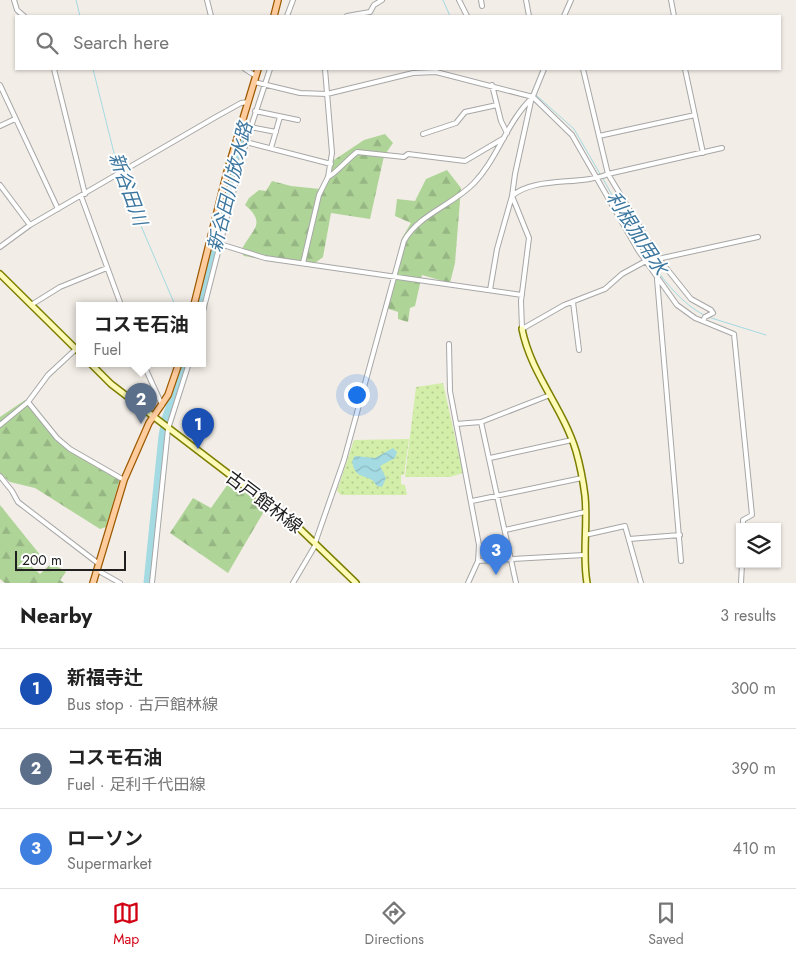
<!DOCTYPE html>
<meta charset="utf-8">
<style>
body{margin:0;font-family:Jost,"Noto Sans JP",sans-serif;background:#f2f2f2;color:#222}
.controls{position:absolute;right:15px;bottom:15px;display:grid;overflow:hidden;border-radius:0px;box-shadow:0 1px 4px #0004}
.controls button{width:45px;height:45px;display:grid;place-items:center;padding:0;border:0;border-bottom:1px solid #e0e0e0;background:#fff;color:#222;font:25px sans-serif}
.scale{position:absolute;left:15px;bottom:12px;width:111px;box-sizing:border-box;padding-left:5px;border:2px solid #202020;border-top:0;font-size:14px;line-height:18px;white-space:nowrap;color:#202020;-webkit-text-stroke:4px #fff;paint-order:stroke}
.you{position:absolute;left:356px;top:394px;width:18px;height:18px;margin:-12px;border:4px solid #fff;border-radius:50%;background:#1a73e8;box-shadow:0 0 0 8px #1a73e833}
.badge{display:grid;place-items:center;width:32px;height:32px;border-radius:50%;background:#d10013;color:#fff;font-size:16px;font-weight:700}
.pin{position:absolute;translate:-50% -41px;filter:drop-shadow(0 1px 2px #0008)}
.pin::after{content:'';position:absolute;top:26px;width:18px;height:15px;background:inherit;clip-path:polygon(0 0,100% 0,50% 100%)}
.popup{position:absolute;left:76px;top:302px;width:130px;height:65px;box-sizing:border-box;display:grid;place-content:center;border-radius:0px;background:#fff;filter:drop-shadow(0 1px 4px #0005);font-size:16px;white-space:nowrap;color:#767676}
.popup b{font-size:19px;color:#222}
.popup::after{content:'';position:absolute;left:50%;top:100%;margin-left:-10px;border:10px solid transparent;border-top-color:#fff}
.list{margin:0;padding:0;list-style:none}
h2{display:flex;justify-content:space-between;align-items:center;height:65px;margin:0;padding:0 20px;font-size:21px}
h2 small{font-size:16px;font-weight:400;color:#767676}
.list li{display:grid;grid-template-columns:32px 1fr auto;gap:15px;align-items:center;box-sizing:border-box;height:80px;padding:0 20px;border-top:1px solid #e0e0e0}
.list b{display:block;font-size:19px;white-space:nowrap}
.list p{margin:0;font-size:16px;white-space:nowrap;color:#767676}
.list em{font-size:16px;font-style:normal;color:#767676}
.icon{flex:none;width:28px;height:28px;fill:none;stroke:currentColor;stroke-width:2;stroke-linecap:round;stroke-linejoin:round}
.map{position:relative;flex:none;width:796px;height:583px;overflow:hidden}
.search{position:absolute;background:#fff;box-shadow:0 1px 4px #0004;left:15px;right:15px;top:15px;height:55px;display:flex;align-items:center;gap:12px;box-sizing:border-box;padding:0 18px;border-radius:0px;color:#767676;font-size:19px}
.sheet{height:305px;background:#fff}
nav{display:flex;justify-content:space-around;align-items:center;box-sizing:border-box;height:70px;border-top:1px solid #e0e0e0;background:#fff;font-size:14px;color:#767676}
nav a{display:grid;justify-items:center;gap:2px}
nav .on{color:#d10013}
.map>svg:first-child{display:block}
</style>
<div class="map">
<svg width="796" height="583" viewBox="0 0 796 583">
<defs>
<pattern id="grass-dots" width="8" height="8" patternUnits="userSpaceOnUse" patternTransform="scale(1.25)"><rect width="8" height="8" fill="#d2eea9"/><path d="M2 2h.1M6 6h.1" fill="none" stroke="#b4cc91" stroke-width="1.8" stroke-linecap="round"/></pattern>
<pattern id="forest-firs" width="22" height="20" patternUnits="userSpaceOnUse" patternTransform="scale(1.25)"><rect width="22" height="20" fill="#afd498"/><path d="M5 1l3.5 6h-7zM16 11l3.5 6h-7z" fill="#96b683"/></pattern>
<pattern id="water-waves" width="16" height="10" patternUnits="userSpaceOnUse" patternTransform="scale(1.25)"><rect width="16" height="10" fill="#a4dae2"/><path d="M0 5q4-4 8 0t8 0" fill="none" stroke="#8dbbc2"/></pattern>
</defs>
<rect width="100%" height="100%" fill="#f2ede6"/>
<path fill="url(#grass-dots)" d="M443,383l20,90 -13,4h-45l11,-90z
M409,439l-5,36h-3v9l4,1 2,10h-66l-4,-4 17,-51z"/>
<path fill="url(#forest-firs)" d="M385,134l8,9 -9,13 -14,63 -39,-6 -8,44 -13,10 -66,-11 -3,-4c8,-21 28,-27 4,-47l4,-7 10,-8 7,1 6,-10 19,5 29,3 11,-27 33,-22z
M447,170l14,18 -6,75 -5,20 -28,-8 -7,31 -5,2 -2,14 -10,-3v-7l-12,-4 16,-70 9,-15 -16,-7 2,-17 18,2 11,-22z
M25,400l30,34 18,17 47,27 -14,49 -6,2 -65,-41 -25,-6 -10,-9v-56z
M230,481l36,27 -38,65 -58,-40 23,-35 18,10z
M0,505l41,51 -9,11 8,7 12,-11 14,9 -6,8 4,3h-59l-5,-4z"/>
<path fill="url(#water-waves)" d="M393,448l4,4 -2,6 -15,8 6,12 -4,9 -5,-1c-2,-2 -3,-5 -5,-6 -10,-6 -17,-2 -20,-19l3,-5 20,2z"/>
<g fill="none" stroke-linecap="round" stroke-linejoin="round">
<path stroke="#a4dae2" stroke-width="1" d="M76,0l4,16
M443,0l7,16
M93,69l27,108 55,128
M536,95l38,34 26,45
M602,177c24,42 58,116 102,138
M708,317l58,18"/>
<path stroke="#a4dae2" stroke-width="7" d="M200,305l46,-181
M147,583l15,-147 3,-17 19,-56"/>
<defs>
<path id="street" d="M14,0l3,10 7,6
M207,0l4,16
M459,0l8,16
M481,0l1,6
M526,0l3,16
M671,0l3,16
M287,16l6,-16
M347,16l23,-4 4,-7 8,-5
M564,16l7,-16
M54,69l31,125
M245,69l11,7
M583,69l25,105 51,85 32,40 20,11 2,3 -8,4 -2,4
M685,69l18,84
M254,82l46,11 27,1 86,-21 23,-1 97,25 39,38 66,115 39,55 18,13 39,16 18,181 -9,5v7
M0,85l58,124
M492,85l9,36 6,12
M255,111l43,9
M0,126l15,-7
M250,127l26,5
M423,134l33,-11 9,-11 32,-7
M599,136l96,-21
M246,142l85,22
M271,148l9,-31
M328,177c5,-1 22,-20 29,-25l47,5 4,-3 57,7 39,-23
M0,185l30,40
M81,196l40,109
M512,196l17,42 -8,63 1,28 42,-24 41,-16 17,-15 22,-12 114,-25
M512,196c23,-20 68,-10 96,-22l114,-26
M210,241l55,17 257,37
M0,247l30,-22 184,-107 27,-15 7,-1
M303,263l16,-68 9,-18 4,-24 -7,-84
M657,279l24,282
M490,290l7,-41 15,-53 3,-22 16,-73 13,-32
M573,302l6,48
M31,305l29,-18 47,-19
M202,315l44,-173 24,-73
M449,344l1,47 29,154 -1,16 -10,22
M143,363l19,42
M28,402l29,36 13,11 54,31
M481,422l35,161
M456,424l25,-2 69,-27
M0,425l28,-23 20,-27 28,-26
M490,458l82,-18
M0,476l12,15 6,11 81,62
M472,501l110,-23
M505,530l80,-18
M585,535l40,-9 16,57
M629,539l51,-4
M315,543l29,-83 60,-219c15,-27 49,-36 70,-58 24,-25 33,-62 59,-86
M478,561l106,-6
M97,570l23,13
M152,583l16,-154 21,-66
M293,583l23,-39
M741,583l1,-19"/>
<path id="secondary" d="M0,274l80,79
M522,329c9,45 41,79 54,122 4,14 7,29 9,45 3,29 -3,58 2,87
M90,363l21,21 187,143 58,56"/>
<path id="primary" d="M274,16l4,-16
M194,305l33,-133 31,-103
M93,583l31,-103 25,-57 19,-28 11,-32"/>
</defs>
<use href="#street" stroke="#a7a7a7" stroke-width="6"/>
<use href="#secondary" stroke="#7d7f00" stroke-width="8"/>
<use href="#primary" stroke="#9d5a00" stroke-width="8"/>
<use href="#street" stroke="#fff" stroke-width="4"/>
<use href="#secondary" stroke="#fefbb8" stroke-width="5"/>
<use href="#primary" stroke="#ffcc9e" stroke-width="5.5"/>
</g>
<g text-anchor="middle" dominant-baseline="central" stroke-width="4" stroke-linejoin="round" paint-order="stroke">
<g font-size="18" fill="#202020" stroke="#fff">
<text transform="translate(264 502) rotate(37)">古戸館林線</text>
</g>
<g font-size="19" font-style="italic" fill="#3d779f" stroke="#fff">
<text transform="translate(230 187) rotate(-76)">新谷田川放水路</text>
<text transform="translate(128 189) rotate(70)">新谷田川</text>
<text transform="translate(637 233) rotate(57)">利根加用水</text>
</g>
</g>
</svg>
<div class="controls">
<button><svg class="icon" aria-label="layers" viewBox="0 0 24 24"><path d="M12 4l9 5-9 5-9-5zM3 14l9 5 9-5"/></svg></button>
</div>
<div class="scale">200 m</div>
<div class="you"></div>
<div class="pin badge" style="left:198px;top:449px;background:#1a4fb4">1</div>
<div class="pin badge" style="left:141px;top:424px;background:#5c6f8a">2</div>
<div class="popup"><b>コスモ石油</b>Fuel</div>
<div class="pin badge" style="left:496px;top:575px;background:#3f7fe0">3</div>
<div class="search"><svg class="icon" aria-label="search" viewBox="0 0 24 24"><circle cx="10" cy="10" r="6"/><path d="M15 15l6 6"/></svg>Search here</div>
</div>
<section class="sheet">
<h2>Nearby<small>3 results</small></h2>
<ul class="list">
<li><span class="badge" style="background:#1a4fb4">1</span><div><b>新福寺辻</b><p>Bus stop · 古戸館林線</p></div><em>300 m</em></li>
<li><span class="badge" style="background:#5c6f8a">2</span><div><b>コスモ石油</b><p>Fuel · 足利千代田線</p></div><em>390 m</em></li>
<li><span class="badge" style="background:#3f7fe0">3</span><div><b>ローソン</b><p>Supermarket</p></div><em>410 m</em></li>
</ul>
</section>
<nav>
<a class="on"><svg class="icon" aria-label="map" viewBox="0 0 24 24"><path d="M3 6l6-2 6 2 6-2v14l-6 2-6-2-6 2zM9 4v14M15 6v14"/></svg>Map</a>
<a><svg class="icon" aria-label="directions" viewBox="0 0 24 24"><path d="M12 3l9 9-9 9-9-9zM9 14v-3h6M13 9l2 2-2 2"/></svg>Directions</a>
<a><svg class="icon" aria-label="saved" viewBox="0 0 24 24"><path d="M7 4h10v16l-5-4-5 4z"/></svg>Saved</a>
</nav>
